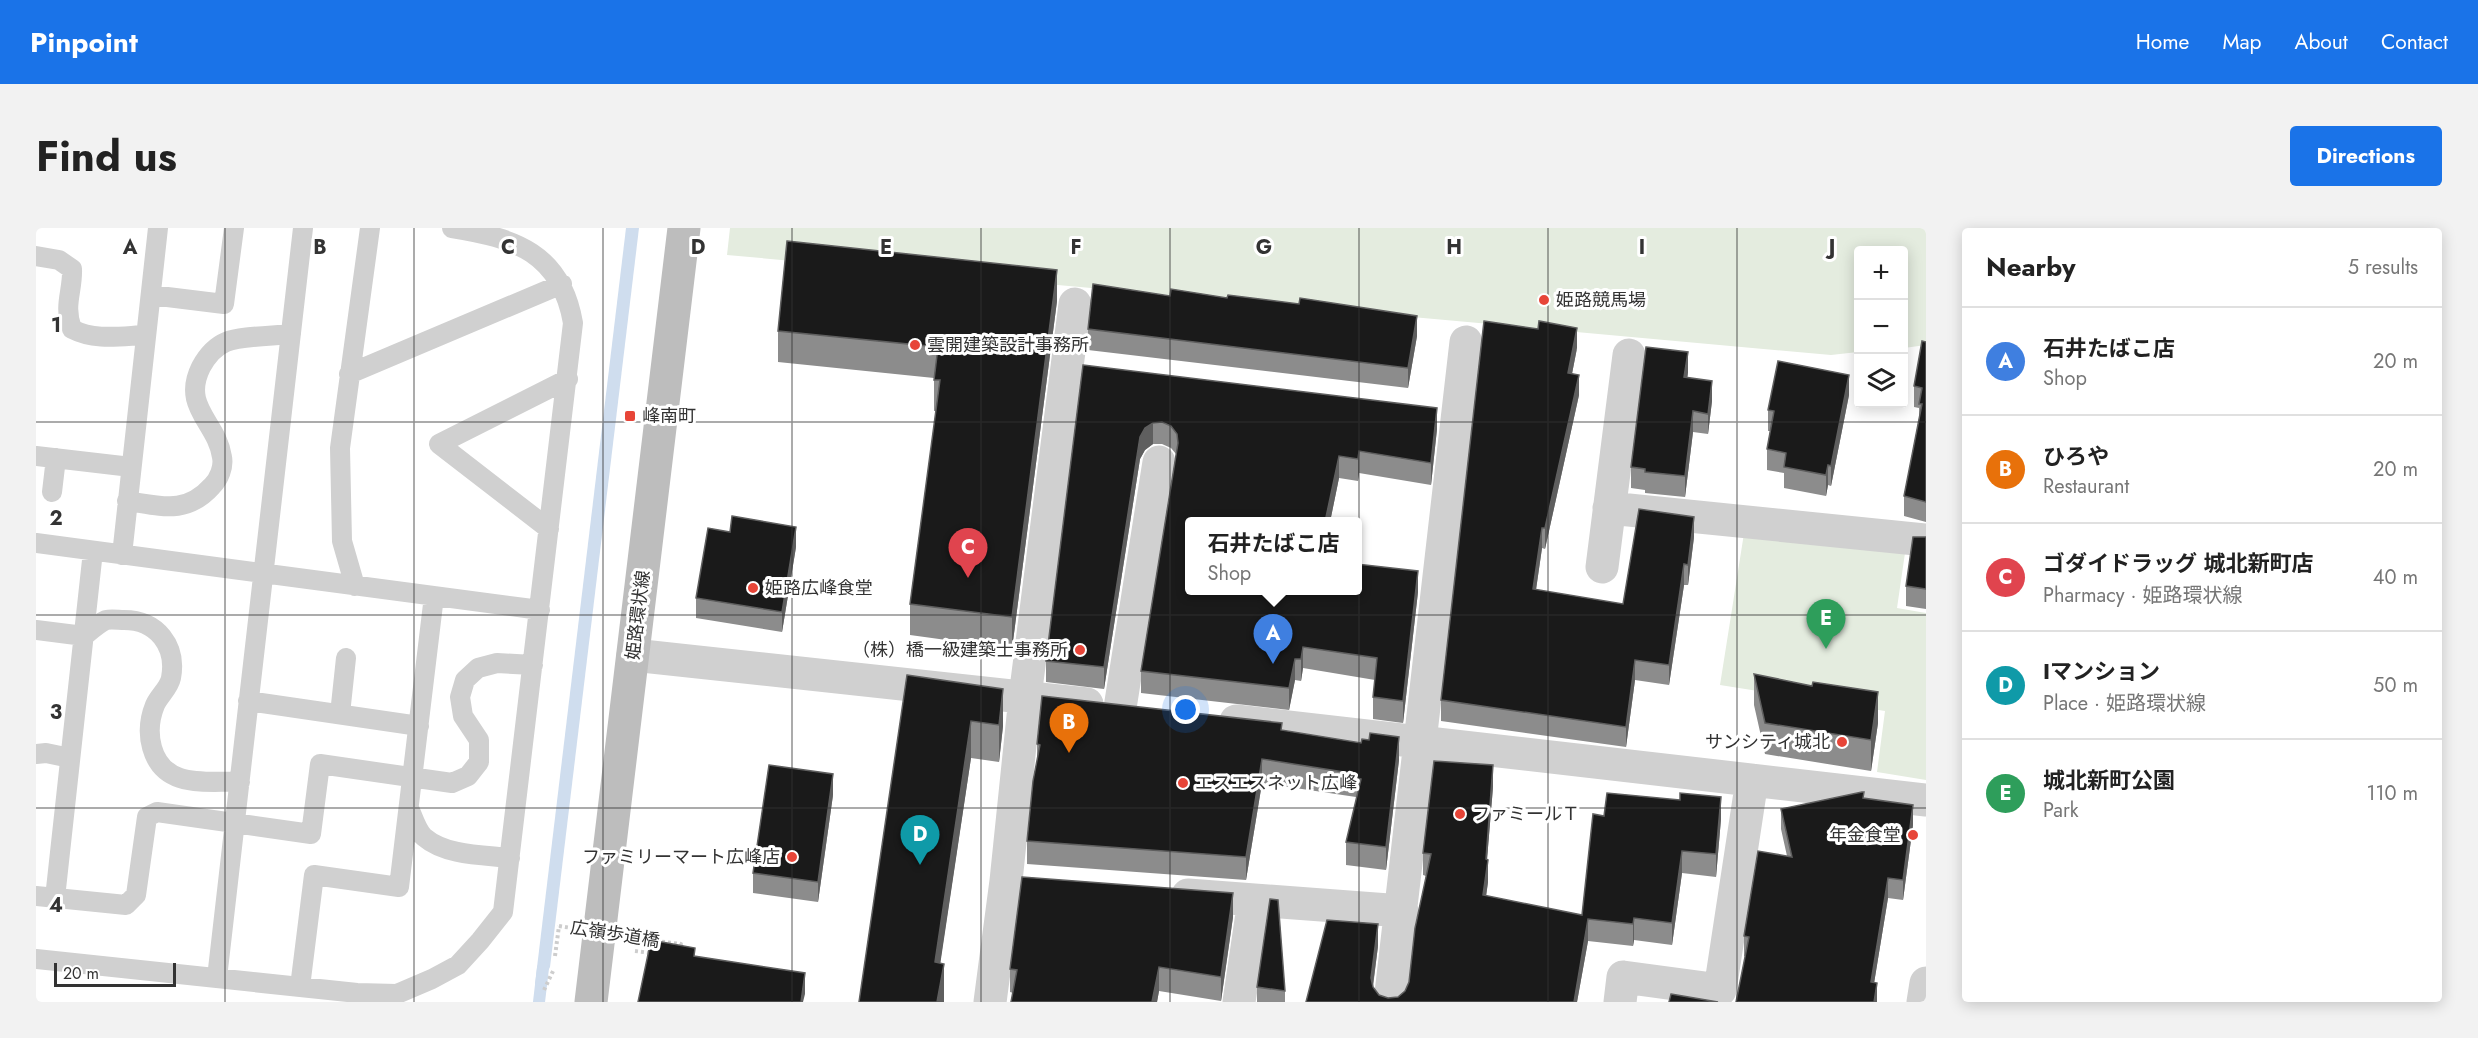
<!DOCTYPE html>
<meta charset="utf-8">
<style>
body{margin:0;font-family:Jost,"Noto Sans JP",sans-serif;background:#f2f2f2;color:#222}
.controls{position:absolute;right:18px;top:18px;display:grid;overflow:hidden;border-radius:6px;box-shadow:0 3px 15px #0003}
.controls button{width:54px;height:54px;display:grid;place-items:center;padding:0;border:0;border-bottom:2px solid #e0e0e0;background:#fff;color:#222;font:30px sans-serif}
.scale{position:absolute;left:18px;bottom:15px;width:122px;box-sizing:border-box;padding-left:6px;border:3px solid #333;border-top:0;font-size:16px;line-height:21px;white-space:nowrap;color:#333;-webkit-text-stroke:4px #fff;paint-order:stroke}
.you{position:absolute;left:1150px;top:482px;width:21px;height:21px;margin:-15px;border:4px solid #fff;border-radius:50%;background:#1a73e8;box-shadow:0 0 0 9px #1a73e833}
.badge{display:grid;place-items:center;width:39px;height:39px;border-radius:50%;background:#1a73e8;color:#fff;font-size:20px;font-weight:700}
.pin{position:absolute;translate:-50% -50px;filter:drop-shadow(0 2px 3px #0008)}
.pin::after{content:'';position:absolute;top:32px;width:21px;height:18px;background:inherit;clip-path:polygon(0 0,100% 0,50% 100%)}
.popup{position:absolute;left:1149px;top:289px;width:177px;height:78px;box-sizing:border-box;display:grid;place-content:center;border-radius:6px;background:#fff;filter:drop-shadow(0 2px 4px #0005);font-size:20px;white-space:nowrap;color:#767676}
.popup b{font-size:22px;color:#222}
.popup::after{content:'';position:absolute;left:50%;top:100%;margin-left:-12px;border:12px solid transparent;border-top-color:#fff}
.list{margin:0;padding:0;list-style:none}
h2{display:flex;justify-content:space-between;align-items:center;height:78px;margin:0;padding:0 24px;font-size:26px}
h2 small{font-size:20px;font-weight:400;color:#767676}
.list li{display:grid;grid-template-columns:39px 1fr auto;gap:18px;align-items:center;box-sizing:border-box;height:108px;padding:0 24px;border-top:2px solid #e0e0e0}
.list b{display:block;font-size:22px;white-space:nowrap}
.list p{margin:0;font-size:20px;white-space:nowrap;color:#767676}
.list em{font-size:20px;font-style:normal;color:#767676}
.icon{flex:none;width:33px;height:33px;fill:none;stroke:currentColor;stroke-width:2;stroke-linecap:round;stroke-linejoin:round}
.map{position:relative;flex:none;width:1890px;height:774px;overflow:hidden;border-radius:6px}
header{display:flex;align-items:center;gap:36px;box-sizing:border-box;height:84px;padding:0 30px;background:#1a73e8;color:#fff}
header strong{font-size:28px}
nav{display:flex;gap:33px;margin-inline-start:auto;font-size:21px}
.intro{display:flex;align-items:center;justify-content:space-between;box-sizing:border-box;height:144px;padding:0 36px}
h1{margin:0;font-size:42px}
.button{padding:15px 27px;border-radius:6px;background:#1a73e8;color:#fff;font-size:21px;font-weight:700}
main{display:flex;gap:36px;padding:0 36px}
aside{flex:1;background:#fff;border-radius:6px;box-shadow:0 3px 15px #0003}
.map>svg:first-child{display:block}
</style>
<header>
<strong>Pinpoint</strong>
<nav><a>Home</a><a>Map</a><a>About</a><a>Contact</a></nav>
</header>
<div class="intro"><h1>Find us</h1><a class="button">Directions</a></div>
<main>
<div class="map">
<svg width="1890" height="774" viewBox="0 0 1890 774">
<rect width="100%" height="100%" fill="#fff"/>
<path fill="#e4ecdf" d="M694,0h1196v117l-22,3v-98h-46v102l-27,3 -1104,-100z
M1709,299l160,26 -8,55 29,5v167l-49,-8 8,-61 -165,-26z"/>
<path fill="#cfddee" d="M590,0h13l-89,739 -9,17h-6z"/>
<g fill="none" stroke-linecap="round" stroke-linejoin="round">
<path stroke="#cfddee" stroke-width="12" d="M503,774l4,-34"/>
<path stroke="#cdcdcd" stroke-width="4" stroke-dasharray="3 3" stroke-linecap="butt" d="M620,713l25,3 -1,4
M599,723l16,2
M519,728l4,-30
M508,762l10,-21"/>
<path stroke="#d0d0d0" stroke-width="20" d="M0,28l23,4 13,9c1,22 -9,36 0,60 23,12 49,7 74,6
M115,67l73,9 10,-76
M313,146l213,-90
M0,228l95,11
M16,264l4,-34
M91,273c34,5 59,14 85,-15 7,-7 12,-19 10,-29 -5,-35 -41,-50 -21,-90 6,-11 13,-20 25,-25 14,-6 48,-6 65,-8
M513,301l-110,-85 129,-65
M0,315l504,67
M86,327l36,-327
M319,358l-13,-45 -2,-93 30,-220
M0,402l48,6c6,-5 15,-13 22,-16 5,-1 13,0 18,0 33,0 53,26 47,58 -2,10 -12,18 -16,27 -11,27 -5,63 25,73 18,6 41,3 60,4
M212,473l171,25
M304,486l6,-56
M0,526l10,-1 24,5
M373,580c4,9 8,23 15,29 22,19 60,18 86,21
M0,668l90,9 10,-10 11,-78 10,-5 154,22 9,-70 132,19 16,-7 11,-14v-22l-16,-24 -3,-19 5,-17 13,-12 19,-5 36,2
M19,670l38,-347
M0,731l321,34 40,1 35,-15 26,-14 22,-24 23,-29 70,-589c-12,-70 -58,-85 -121,-95
M181,750l86,-750
M264,759l14,-112 85,12 35,-291"/>
<path stroke="#d0d0d0" stroke-width="33" d="M1573,280l317,32
M1566,339l27,-212
M597,427l454,49
M1084,480l39,-246
M1200,493l690,79
M1152,667l214,16
M954,774l16,-121 19,-184 50,-393
M1203,774l15,-102
M1354,774l76,-660
M1584,774l3,-25 97,13 32,-210
M1887,774l3,-19"/>
<path stroke="#bdbdbd" stroke-width="33" d="M555,774l93,-774"/>
<path stroke="#cdcdcd" stroke-width="4" stroke-dasharray="3 3" stroke-linecap="butt" d="M523,698l97,15"/>
</g>
<path fill="#8c8c8c" d="M1021,73l-45,348 -102,-14v-31l26,-193h-2v-33l-156,-16v-31z
M1052,101l329,7 -9,52 -320,-38z
M1890,114v180l-22,-6v-20l15,-78v-10l-5,-1v-21z
M1541,120l-5,26 7,21 -34,154 -3,-1 -6,42 87,14 71,-67 -6,48h-4l-15,100 -34,-5 -9,67 -185,-26v-21z
M1047,137l354,64 -6,56 -72,-12 -1,8 -19,-3 -9,44h-141l229,70 -15,131 -30,-4v-22l2,-17 -72,-12 -2,13 -6,-1 -6,30 -148,-17v-22l35,-217 -5,-6 -9,-4h-9l-8,6 -5,9 -36,230 -58,-7v-21z
M1652,145l-1,5 25,23 -4,33 -15,-2 -8,65 -40,-4v-3l-14,-2v-21z
M1813,167l-18,91 -3,-1 -2,11 -42,-8v-15l-17,-3v-21l3,-18h-2v-21z
M1890,309v72l-20,-3v-20z
M760,319l-14,85 -86,-14v-20z
M1718,446l58,12 66,37 -7,48 -106,-17 -11,-49z
M871,447l96,51 -4,36 -28,-4 -31,205 4,39z
M1246,502l117,30 -13,110 -40,-5v-23l10,-41v-4l-94,-14 -16,97 -219,-16v-23l10,-80v-17z
M1457,559l-6,72 1,23 -2,14 96,19 22,-99 117,3 -5,58 -34,-4 -10,72 -38,-5 -1,6 -45,-5 -11,61h-271l72,-56 -5,41 6,8 9,3 10,-1 7,-6 4,-9 17,-106 -3,-1v-22z
M797,567l-15,107 -65,-9v-20z
M1828,570l49,27 -10,75 -15,-2 -14,85 3,19 -133,-46v-20l43,-80 -6,-27v-20z
M1197,689l-12,84 -62,-10 -2,11h-146l2,-9 -3,-1v-23z
M1221,759l28,4v11h-28z"/>
<path fill="#5f5f5f" d="M1021,42v31l-45,348v-32z
M1381,88v20l-9,52v-20z
M1541,100v20l-9,46v-21z
M1652,124v21l-4,25v-21z
M1543,147v20l-34,154v-21z
M1813,147v20l-18,91v-20z
M1676,153v20l-4,33v-20z
M1401,180v21l-6,56v-22z
M1657,183v21l-8,65v-21z
M1117,195v21l-8,6 -5,9 -36,230v-22l36,-230 5,-9z
M1323,223v22l-1,8v-22z
M1303,228v22l-9,44h-5z
M1792,237v20l-2,11v-21z
M1658,289v20l-6,48v-20z
M760,299v20l-14,85v-20z
M1506,300v20l-9,62v-21z
M1648,336v21l-15,100v-20z
M1382,343v21l-15,131v-22z
M1267,419v21l-2,13v-22z
M1259,431v21l-6,30v-22z
M1599,432v20l-9,67v-20z
M967,461v37l-4,36v-37z
M1842,464v31l-7,48v-31z
M935,493v37l-36,241v-37z
M1363,509v23l-13,110v-23z
M1226,531v24l-16,97v-23z
M1457,537v22l-7,85 2,-12v22l-5,36v-23z
M797,546v21l-15,107v-20z
M1685,569v22l-5,58v-23z
M1877,577v20l-10,75v-20z
M1646,623v22l-10,72v-22z
M1852,650v20l-17,104v-20z
M1197,665v24l-12,84v-24z
M1598,690v22l-1,6v-22z
M1552,691v22l-11,61h-3z
M1342,696v22l-7,54v-22z
M908,736v38h-7z
M1123,739v24l-2,11h-5z
M769,745v21l-2,8h-2z
M1841,755v19h-3z"/>
<path fill="#1a1a1a" stroke="#5f5f5f" stroke-width="1.5" d="M751,13l270,29 -45,347 -102,-13 30,-224h-6l4,-33 -160,-16z
M1057,56l77,12 1,-7 56,9 1,-3 71,9 1,-6 117,18 -9,52 -320,-39z
M1448,93l54,8 1,-8 38,7 -9,45 11,2 -34,153h-3l-9,61 90,15 16,-95 55,8 -6,48 -4,-1 -15,101 -34,-5 -9,67 -185,-27z
M1886,113l4,1v160l-22,-6 18,-92h-3l3,-16 -8,-2z
M1610,119l42,5 -4,25 28,4 -4,33 -15,-3 -8,65 -40,-4v-3l-14,-2z
M1742,133l71,14 -18,91 -3,-1 -2,10 -42,-8 2,-14 -19,-4 7,-38 -6,-1z
M1047,137l354,43 -6,55 -72,-12 -1,8 -19,-3 -14,66h-136v69h168v-27l61,7 -15,130 -30,-4 4,-39 -74,-11 -2,12h-6l-6,29 -148,-17 37,-228 -1,-9 -6,-8 -9,-4 -9,1 -8,5 -5,9 -36,230 -58,-6z
M696,288l64,11 -14,85 -86,-14 12,-70 22,4z
M1877,309h13v52l-20,-3z
M1718,446l58,12 1,-4 65,10 -7,48 -106,-17z
M871,447l96,14 -4,36 -28,-4 -36,241 9,2 -7,38h-78z
M1006,468l240,27 -1,7 80,13 1,-4 7,1 1,-7 29,4 -13,110 -40,-5 15,-63 -5,-1v-4l-94,-15 -16,98 -219,-16 6,-60 7,-36 -3,-1z
M1398,533l59,4 -7,94 2,1 -5,35 99,20 11,-101 11,2 3,-23 73,7v-7l41,4 -5,57 -34,-3 -10,72 -38,-5 -1,6 -45,-5 -14,83h-268l21,-82 51,4 -7,54 2,9 6,8 9,3 10,-1 7,-6 4,-9 6,-54 16,-74 -8,-1z
M733,537l64,9 -15,108 -65,-9z
M1826,564h2l-1,6 50,7 -10,75 -15,-2 -17,104 6,1 -3,19h-138l13,-65 -5,-1 14,-85 34,6 -11,-48z
M986,649l211,16 -12,84 -62,-10 -7,35h-141l6,-32 -7,-1z
M1234,671l8,1 7,91 -28,-4z
M615,712l44,8 -1,8 111,17 -4,29h-163z
M1635,766l47,8h-49z"/>
<path fill="none" stroke="#333" stroke-width="1.5" stroke-opacity="0.55" d="M189,0v774M378,0v774M567,0v774M756,0v774M945,0v774M1134,0v774M1323,0v774M1512,0v774M1701,0v774M0,194h1890M0,387h1890M0,580h1890"/>
<g fill="#e74538" stroke="#fff" stroke-width="2">
<circle cx="1508" cy="72" r="6"/>
<circle cx="879" cy="117" r="6"/>
<rect x="588" y="182" width="12" height="12" rx="3"/>
<circle cx="717" cy="360" r="6"/>
<circle cx="1044" cy="422" r="6"/>
<circle cx="1806" cy="514" r="6"/>
<circle cx="1147" cy="555" r="6"/>
<circle cx="1424" cy="586" r="6"/>
<circle cx="1877" cy="607" r="6"/>
<circle cx="756" cy="629" r="6"/>
</g>
<g text-anchor="middle" dominant-baseline="central" stroke-width="6" stroke-linejoin="round" paint-order="stroke">
<g font-size="18" fill="#333" stroke="#fff" text-anchor="start">
<text x="1520" y="72">姫路競馬場</text>
<text x="891" y="117">雲開建築設計事務所</text>
<text x="606" y="188">峰南町</text>
<text x="729" y="360">姫路広峰食堂</text>
<text x="1032" y="422" text-anchor="end">（株）橋一級建築士事務所</text>
<text x="1794" y="514" text-anchor="end">サンシティ城北</text>
<text x="1159" y="555">エスエスネット広峰</text>
<text x="1436" y="586">ファミールＴ</text>
<text x="1865" y="607" text-anchor="end">年金食堂</text>
<text x="744" y="629" text-anchor="end">ファミリーマート広峰店</text>
</g>
<g font-size="18" fill="#333" stroke="#fff">
<text transform="translate(602 387) rotate(-83)">姫路環状線</text>
<text transform="translate(579 706) rotate(9)">広嶺歩道橋</text>
</g>
</g>
<g font-size="20" text-anchor="middle" font-weight="bold" fill="#333" stroke="#fff" stroke-width="6" stroke-linejoin="round" paint-order="stroke">
<text x="94" y="26">A</text>
<text x="284" y="26">B</text>
<text x="472" y="26">C</text>
<text x="662" y="26">D</text>
<text x="850" y="26">E</text>
<text x="1040" y="26">F</text>
<text x="1228" y="26">G</text>
<text x="1418" y="26">H</text>
<text x="1606" y="26">I</text>
<text x="1796" y="26">J</text>
<text x="20" y="104">1</text>
<text x="20" y="297">2</text>
<text x="20" y="491">3</text>
<text x="20" y="684">4</text>
</g>
</svg>
<div class="controls">
<button>+</button>
<button>−</button>
<button><svg class="icon" aria-label="layers" viewBox="0 0 24 24"><path d="M12 4l9 5-9 5-9-5zM3 14l9 5 9-5"/></svg></button>
</div>
<div class="scale">20 m</div>
<div class="you"></div>
<div class="pin badge" style="left:1237px;top:436px;background:#3f7fe0">A</div>
<div class="popup"><b>石井たばこ店</b>Shop</div>
<div class="pin badge" style="left:1033px;top:525px;background:#e8710a">B</div>
<div class="pin badge" style="left:932px;top:350px;background:#e0444e">C</div>
<div class="pin badge" style="left:884px;top:637px;background:#0f9aa8">D</div>
<div class="pin badge" style="left:1790px;top:421px;background:#2e9e5b">E</div>
</div>
<aside>
<h2>Nearby<small>5 results</small></h2>
<ul class="list">
<li><span class="badge" style="background:#3f7fe0">A</span><div><b>石井たばこ店</b><p>Shop</p></div><em>20 m</em></li>
<li><span class="badge" style="background:#e8710a">B</span><div><b>ひろや</b><p>Restaurant</p></div><em>20 m</em></li>
<li><span class="badge" style="background:#e0444e">C</span><div><b>ゴダイドラッグ 城北新町店</b><p>Pharmacy · 姫路環状線</p></div><em>40 m</em></li>
<li><span class="badge" style="background:#0f9aa8">D</span><div><b>Iマンション</b><p>Place · 姫路環状線</p></div><em>50 m</em></li>
<li><span class="badge" style="background:#2e9e5b">E</span><div><b>城北新町公園</b><p>Park</p></div><em>110 m</em></li>
</ul>
</aside>
</main>
